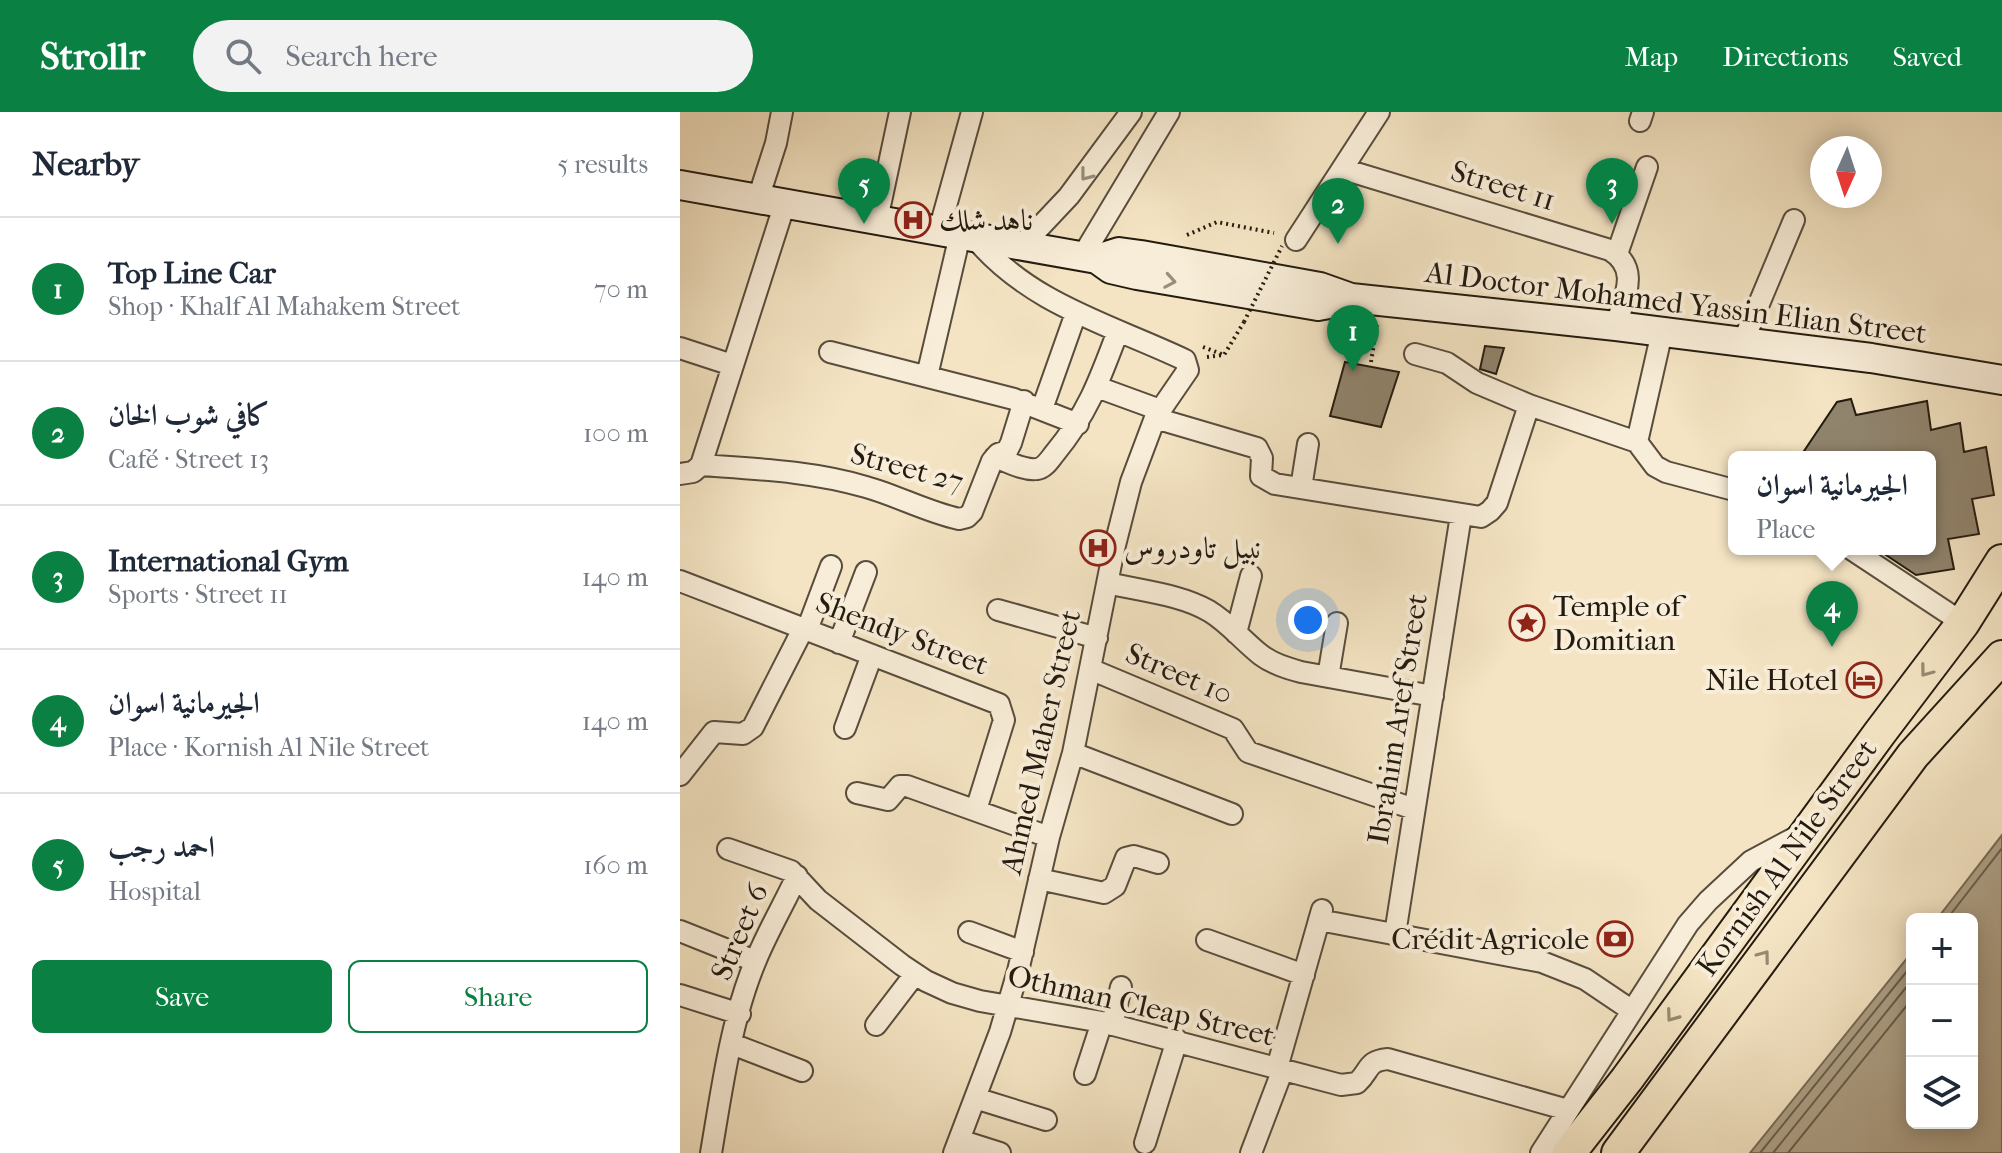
<!DOCTYPE html>
<meta charset="utf-8">
<style>
body{margin:0;font-family:"IM FELL French Canon",Amiri,serif;background:#f2f2f3;color:#1f2937}
.controls{position:absolute;right:24px;bottom:24px;display:grid;overflow:hidden;border-radius:12px;box-shadow:0 4px 20px #0003}
.controls button{width:72px;height:72px;display:grid;place-items:center;padding:0;border:0;border-bottom:2px solid #e0e1e3;background:#fff;color:#1f2937;font:40px sans-serif}
.compass{position:absolute;left:1130px;top:24px;width:72px;height:72px;border-radius:50%;background:#fff;box-shadow:0 4px 20px #0003;rotate:183deg}
.you{position:absolute;left:628px;top:508px;width:28px;height:28px;margin:-20px;border:6px solid #fff;border-radius:50%;background:#1a73e8;box-shadow:0 0 0 12px #1a73e833}
.badge{display:grid;place-items:center;width:52px;height:52px;border-radius:50%;background:#0b8043;color:#fff;font-size:26px;font-weight:700}
.pin{position:absolute;translate:-50% -66px;filter:drop-shadow(0 2px 4px #0008)}
.pin::after{content:'';position:absolute;top:42px;width:28px;height:24px;background:inherit;clip-path:polygon(0 0,100% 0,50% 100%)}
.popup{position:absolute;left:1048px;top:339px;width:208px;height:104px;box-sizing:border-box;display:grid;place-content:center;border-radius:12px;background:#fff;filter:drop-shadow(0 2px 6px #0005);font-size:26px;white-space:nowrap;color:#747a83}
.popup b{font-size:30px;color:#1f2937}
.popup::after{content:'';position:absolute;left:50%;top:100%;margin-left:-16px;border:16px solid transparent;border-top-color:#fff}
.list{margin:0;padding:0;list-style:none}
h2{display:flex;justify-content:space-between;align-items:center;height:104px;margin:0;padding:0 32px;font-size:34px}
h2 small{font-size:26px;font-weight:400;color:#747a83}
.list li{display:grid;grid-template-columns:52px 1fr auto;gap:24px;align-items:center;box-sizing:border-box;height:144px;padding:0 32px;border-top:2px solid #e0e1e3}
.list b{display:block;font-size:30px;white-space:nowrap}
.list p{margin:0;font-size:26px;white-space:nowrap;color:#747a83}
.list em{font-size:26px;font-style:normal;color:#747a83}
.actions{display:flex;gap:16px;padding:24px 32px}
.actions a{flex:1;padding:18px 0;border:2px solid #0b8043;border-radius:12px;text-align:center;font-size:28px;color:#0b8043}
.actions .main{background:#0b8043;color:#fff}
.icon{flex:none;width:44px;height:44px;fill:none;stroke:currentColor;stroke-width:2;stroke-linecap:round;stroke-linejoin:round}
.map{position:relative;flex:none;width:1322px;height:1041px;overflow:hidden}
header{display:flex;align-items:center;gap:48px;box-sizing:border-box;height:112px;padding:0 40px;background:#0b8043;color:#fff}
header strong{font-size:38px}
nav{display:flex;gap:44px;margin-inline-start:auto;font-size:28px}
.search{width:560px;height:72px;background:#f2f2f3;display:flex;align-items:center;gap:20px;box-sizing:border-box;padding:0 28px;border-radius:44px;color:#747a83;font-size:30px}
main{display:flex}
aside{flex:1;background:#fff}
.map>svg:first-child{display:block}
</style>
<header>
<strong>Strollr</strong>
<div class="search"><svg class="icon" aria-label="search" viewBox="0 0 24 24"><circle cx="10" cy="10" r="6"/><path d="M15 15l6 6"/></svg>Search here</div>
<nav><a>Map</a><a>Directions</a><a>Saved</a></nav>
</header>
<main>
<aside>
<h2>Nearby<small>5 results</small></h2>
<ul class="list">
<li><span class="badge">1</span><div><b>Top Line Car</b><p>Shop · Khalf Al Mahakem Street</p></div><em>70 m</em></li>
<li><span class="badge">2</span><div><b>كافي شوب الخان</b><p>Café · Street 13</p></div><em>100 m</em></li>
<li><span class="badge">3</span><div><b>International Gym</b><p>Sports · Street 11</p></div><em>140 m</em></li>
<li><span class="badge">4</span><div><b>الجيرمانية اسوان</b><p>Place · Kornish Al Nile Street</p></div><em>140 m</em></li>
<li><span class="badge">5</span><div><b>احمد رجب</b><p>Hospital</p></div><em>160 m</em></li>
</ul>
<div class="actions"><a class="main">Save</a><a>Share</a></div>
</aside>
<div class="map">
<svg width="1322" height="1041" viewBox="0 0 1322 1041">
<rect width="100%" height="100%" fill="#f4e4c3"/>
<filter id="stains"><feTurbulence type="fractalNoise" baseFrequency=".0025" numOctaves="4"/><feColorMatrix values="0 0 0 0 .2 0 0 0 0 .09 0 0 0 0 .02 0 0 0 .5 -.17"/></filter>
<radialGradient id="worn" r=".72"><stop offset=".6" stop-color="#630" stop-opacity="0"/><stop offset="1" stop-color="#630" stop-opacity=".3"/></radialGradient>
<path fill="#ada086" stroke="#766b57" stroke-width="2" d="M1322,723v318h-252l162,-201v171h60v-204h-35z"/>
<g fill="none" stroke-linecap="round" stroke-linejoin="round">
<path stroke="#685e4b" stroke-width="2" d="M1267,807l55,-71
M1080,1041l152,-188
M1093,1041l139,-173
M1108,1041l124,-154"/>
</g>
<path fill="#90846d" stroke="#241b10" stroke-width="2" d="M805,234l19,2 -8,26 -16,-5z
M665,250l54,10 -18,55 -51,-11z
M1171,287l5,16 71,-14 4,29 29,-7 4,29 22,-5 8,48 -22,4 7,35 -31,5 6,30 -38,6 -39,-26h53v-92h-130l37,-55z"/>
<g fill="none" stroke-linecap="round" stroke-linejoin="round">
<defs>
<path id="minor" d="M960,9l3,-9
M663,57l267,81c31,19 14,47 6,76
M78,87l18,-56 6,-31
M197,108l23,-108
M259,119l33,-119
M616,128l83,-128
M342,134l47,-50 62,-84
M937,142l30,-87
M402,145l87,-145
M1063,230l51,-122
M0,236l52,17
M150,240l184,47 64,25
M735,242l32,9 30,20 52,22 108,37 18,24 11,6 68,18
M247,264l33,-141
M417,275l63,23
M362,297l34,-96
M475,306l102,30 5,10 -1,18 14,8 206,33 9,-6 7,-8 32,-98
M957,330l25,-110
M315,345c11,4 29,14 42,12 8,-1 13,-10 18,-16 33,-40 45,-74 63,-122
M21,353c55,4 111,6 165,22 32,9 61,25 93,32l8,-2 5,-5 20,-51 6,-7 9,-3 4,-8 13,-42
M0,362l13,-2 8,-7 84,-262
M621,376l7,-44
M1171,437l112,74
M0,469l319,123 5,16 -28,90
M428,471c33,8 71,11 101,28 20,12 34,30 52,44 12,9 26,13 40,17l132,24
M318,498l99,28
M127,518l24,-64
M556,521l15,-57
M159,531l27,-71
M410,557l143,60 15,23 166,57
M648,565l9,-54
M165,616l27,-73
M393,641l159,61
M0,663l34,-43 29,2 10,-7 50,-98
M177,681l31,7 12,-14h7l142,51
M48,737l63,22 27,29 84,65 24,16 26,12 28,8 122,21 239,63 16,-2c14,-13 9,-22 31,-24l180,51
M359,767l65,14 11,-7 11,-28 8,-2 24,7
M639,808l223,42 43,17 46,31
M0,819l75,30
M289,820l54,20
M715,822l66,-419
M527,828l97,35
M0,883l60,19
M196,913l39,-51
M432,913l9,-38
M52,932l70,27
M597,956l45,-158
M405,962l17,-52
M295,986l71,22
M279,1028l41,13
M465,1031l32,-103
M31,1041c11,-64 20,-134 45,-193 12,-29 28,-56 41,-84
M274,1041l46,-121 18,-61 31,-134 24,-84 41,-204 17,-67 24,-64 33,-48 -3,-10c-76,-36 -156,-56 -211,-123
M571,1041l32,-84
M861,1041l147,-229 20,-23 43,-40 49,-26"/>
<path id="secondary" d="M0,73l417,74 14,10 26,6 181,31 27,-5
M417,147l22,-7 22,3 179,32 31,11 265,28 255,32 131,22"/>
<path id="primary" d="M889,1041l58,-74 252,-345 84,-111 39,-62
M938,1041l295,-398 89,-98"/>
</defs>
<use href="#minor" stroke="#584d3d" stroke-width="24"/>
<use href="#secondary" stroke="#241b10" stroke-width="32"/>
<use href="#primary" stroke="#241b10" stroke-width="36"/>
<path stroke="#241b10" stroke-width="4" stroke-dasharray="2 4" stroke-linecap="butt" d="M507,123l30,-13 57,11
M523,235l21,8
M527,245l17,-2 20,-33
M691,250l6,-37"/>
<use href="#minor" stroke="#f8edd8" stroke-width="20"/>
<use href="#secondary" stroke="#f8edd8" stroke-width="28"/>
<use href="#primary" stroke="#f4e4c3" stroke-width="32"/>
<path stroke="#241b10" stroke-width="4" stroke-dasharray="2 4" stroke-linecap="butt" d="M564,210l38,-76"/>
</g>
<defs><path id="oneway-chevron" d="M-2-3.5L2.5 0L-2 3.5" fill="none" stroke-width="1.6" stroke-linecap="round" stroke-linejoin="round" transform="scale(2)"/></defs>
<g stroke="#998e7e">
<use href="#oneway-chevron" transform="translate(406 63) rotate(128)"/>
<use href="#oneway-chevron" transform="translate(490 169) rotate(10)"/>
</g>
<g stroke="#968a72">
<use href="#oneway-chevron" transform="translate(1246 559) rotate(127)"/>
<use href="#oneway-chevron" transform="translate(1084 844) rotate(-53)"/>
<use href="#oneway-chevron" transform="translate(992 904) rotate(126)"/>
</g>
<defs>
<symbol id="hospital-ring" viewBox="-11 -11 22 22"><circle r="9.5" fill="#f8edd8" stroke="#8f2418" stroke-width="1.5"/><path d="M-5-5h3v3.5h4V-5h3V5h-3V1.5h-4V5h-3Z" fill="#8f2418"/></symbol>
<symbol id="sight-ring" viewBox="-11 -11 22 22"><circle r="9.5" fill="#f8edd8" stroke="#8f2418" stroke-width="1.5"/><path d="M0-6L1.8-2.2L6-1.7L2.9 1.2L3.7 5.4L0 3.3L-3.7 5.4L-2.9 1.2L-6-1.7L-1.8-2.2Z" fill="#8f2418"/></symbol>
<symbol id="hotel-ring" viewBox="-11 -11 22 22"><circle r="9.5" fill="#f8edd8" stroke="#8f2418" stroke-width="1.5"/><path d="M-6-4.5h1.5V1H6V5H4.5V3h-9V5H-6ZM-4 0a1.8 1.8 0 1 1 3.6 0ZM.5 0V-2.5h3Q6-2.5 6 0Z" fill="#8f2418"/></symbol>
<symbol id="bank-ring" viewBox="-11 -11 22 22"><circle r="9.5" fill="#f8edd8" stroke="#8f2418" stroke-width="1.5"/><path d="M-6-4H6V4H-6ZM0-2.3a2.3 2.3 0 1 0 0 4.6a2.3 2.3 0 1 0 0-4.6Z" fill="#8f2418"/></symbol>
</defs>
<g fill-rule="evenodd">
<use href="#hospital-ring" x="213" y="88" width="40" height="40"/>
<use href="#hospital-ring" x="398" y="416" width="40" height="40"/>
<use href="#sight-ring" x="827" y="491" width="40" height="40"/>
<use href="#hotel-ring" x="1164" y="548" width="40" height="40"/>
<use href="#bank-ring" x="915" y="807" width="40" height="40"/>
</g>
<g text-anchor="middle" dominant-baseline="central" stroke-width="8" stroke-linejoin="round" paint-order="stroke">
<g font-size="30" fill="#241b10" stroke="#f8edd8">
<text transform="translate(823 74) rotate(17)">Street 11</text>
<text transform="translate(996 191) rotate(7)">Al Doctor Mohamed Yassin Elian Street</text>
<text transform="translate(227 356) rotate(15)">Street 27</text>
<text transform="translate(222 522) rotate(21)">Shendy Street</text>
<text transform="translate(499 562) rotate(23)">Street 10</text>
<text transform="translate(718 607) rotate(-81)">Ibrahim Aref Street</text>
<text transform="translate(361 630) rotate(-77)">Ahmed Maher Street</text>
<text transform="translate(1107 746) rotate(-54)">Kornish Al Nile Street</text>
<text transform="translate(60 820) rotate(-67)">Street 6</text>
<text transform="translate(461 894) rotate(13)">Othman Cleap Street</text>
</g>
<g font-size="30" fill="#241b10" stroke="#f8edd8" text-anchor="start">
<text x="259" y="108">ناهد شلك</text>
<text x="444" y="436">نبيل تاودروس</text>
<text x="873" y="494">Temple of<tspan x="873" dy="34">Domitian</tspan></text>
<text x="1158" y="568" text-anchor="end">Nile Hotel</text>
<text x="909" y="827" text-anchor="end">Crédit Agricole</text>
</g>
</g>
<rect width="100%" height="100%" filter="url(#stains)"/>
<rect width="100%" height="100%" fill="url(#worn)"/>
</svg>
<div class="controls">
<button>+</button>
<button>−</button>
<button><svg class="icon" aria-label="layers" viewBox="0 0 24 24"><path d="M12 4l9 5-9 5-9-5zM3 14l9 5 9-5"/></svg></button>
</div>
<svg class="compass" viewBox="-18 -18 36 36"><path d="M0-13l5 13h-10z" fill="#e53935"/><path d="M0 13l5-13h-10z" fill="#747a83"/></svg>
<div class="you"></div>
<div class="pin badge" style="left:673px;top:259px">1</div>
<div class="pin badge" style="left:658px;top:132px">2</div>
<div class="pin badge" style="left:932px;top:112px">3</div>
<div class="pin badge" style="left:1152px;top:535px">4</div>
<div class="popup"><b>الجيرمانية اسوان</b>Place</div>
<div class="pin badge" style="left:184px;top:112px">5</div>
</div>
</main>
